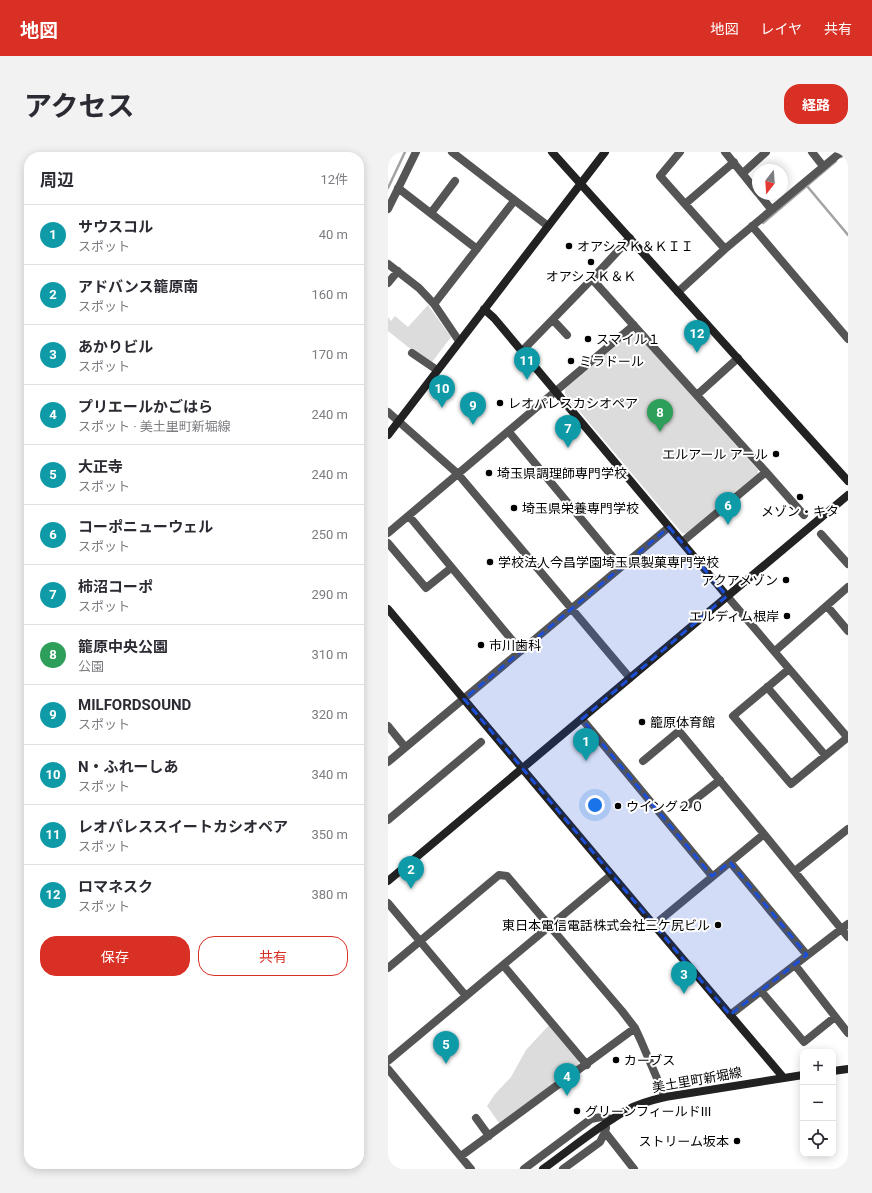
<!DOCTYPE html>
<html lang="ja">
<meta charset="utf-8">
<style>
body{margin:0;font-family:Roboto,"Noto Sans JP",sans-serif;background:#f2f2f3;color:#2b2b33}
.controls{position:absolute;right:12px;bottom:12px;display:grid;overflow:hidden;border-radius:8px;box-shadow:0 2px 10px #0003}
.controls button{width:36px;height:36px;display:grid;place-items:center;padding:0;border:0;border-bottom:1px solid #e1e1e2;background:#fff;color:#2b2b33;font:20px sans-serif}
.compass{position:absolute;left:364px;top:12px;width:36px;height:36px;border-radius:50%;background:#fff;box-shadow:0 2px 10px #0003;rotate:197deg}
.you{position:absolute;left:207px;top:653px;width:14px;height:14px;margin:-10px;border:3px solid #fff;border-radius:50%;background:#1a73e8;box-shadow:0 0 0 6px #1a73e833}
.badge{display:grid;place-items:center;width:26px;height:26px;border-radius:50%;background:#d93025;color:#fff;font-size:13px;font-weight:700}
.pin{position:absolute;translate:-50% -33px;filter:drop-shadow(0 1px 2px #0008)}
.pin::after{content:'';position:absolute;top:21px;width:14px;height:12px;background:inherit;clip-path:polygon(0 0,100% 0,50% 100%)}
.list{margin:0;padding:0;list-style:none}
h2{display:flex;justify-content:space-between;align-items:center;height:52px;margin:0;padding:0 16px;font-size:17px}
h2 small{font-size:13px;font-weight:400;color:#7c7c81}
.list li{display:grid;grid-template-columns:26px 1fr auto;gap:12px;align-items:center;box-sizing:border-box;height:60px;padding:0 16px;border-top:1px solid #e1e1e2}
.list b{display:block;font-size:15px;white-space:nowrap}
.list p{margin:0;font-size:13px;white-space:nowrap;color:#7c7c81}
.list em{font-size:13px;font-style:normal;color:#7c7c81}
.actions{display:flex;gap:8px;padding:12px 16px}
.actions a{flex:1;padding:9px 0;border:1px solid #d93025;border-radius:16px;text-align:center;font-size:14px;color:#d93025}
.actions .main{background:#d93025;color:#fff}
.icon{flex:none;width:22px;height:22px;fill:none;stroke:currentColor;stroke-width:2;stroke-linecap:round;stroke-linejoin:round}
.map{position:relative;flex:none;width:460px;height:1017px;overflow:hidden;border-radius:16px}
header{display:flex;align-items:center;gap:24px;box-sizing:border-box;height:56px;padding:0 20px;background:#d93025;color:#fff}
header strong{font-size:19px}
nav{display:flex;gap:22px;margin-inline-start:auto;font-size:14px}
.intro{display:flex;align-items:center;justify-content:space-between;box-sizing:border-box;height:96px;padding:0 24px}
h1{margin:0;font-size:28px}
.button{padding:10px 18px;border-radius:16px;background:#d93025;color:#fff;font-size:14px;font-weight:700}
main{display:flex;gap:24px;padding:0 24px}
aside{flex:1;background:#fff;border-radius:16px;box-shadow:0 2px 10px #0003}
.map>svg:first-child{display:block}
</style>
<header>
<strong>地図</strong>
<nav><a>地図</a><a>レイヤ</a><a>共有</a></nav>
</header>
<div class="intro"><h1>アクセス</h1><a class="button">経路</a></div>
<main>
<aside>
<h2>周辺<small>12件</small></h2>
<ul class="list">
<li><span class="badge" style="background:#0f9aa8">1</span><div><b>サウスコル</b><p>スポット</p></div><em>40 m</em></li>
<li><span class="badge" style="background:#0f9aa8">2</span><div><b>アドバンス籠原南</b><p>スポット</p></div><em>160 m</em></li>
<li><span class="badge" style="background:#0f9aa8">3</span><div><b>あかりビル</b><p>スポット</p></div><em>170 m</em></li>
<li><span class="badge" style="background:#0f9aa8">4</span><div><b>プリエールかごはら</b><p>スポット · 美土里町新堀線</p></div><em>240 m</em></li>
<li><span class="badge" style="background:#0f9aa8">5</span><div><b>大正寺</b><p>スポット</p></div><em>240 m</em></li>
<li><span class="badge" style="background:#0f9aa8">6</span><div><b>コーポニューウェル</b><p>スポット</p></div><em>250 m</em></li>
<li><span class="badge" style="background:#0f9aa8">7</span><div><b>柿沼コーポ</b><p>スポット</p></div><em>290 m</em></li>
<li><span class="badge" style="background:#2e9e5b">8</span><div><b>籠原中央公園</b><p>公園</p></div><em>310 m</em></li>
<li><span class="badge" style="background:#0f9aa8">9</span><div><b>MILFORDSOUND</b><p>スポット</p></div><em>320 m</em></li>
<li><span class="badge" style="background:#0f9aa8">10</span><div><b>N・ふれーしあ</b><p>スポット</p></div><em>340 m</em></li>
<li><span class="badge" style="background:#0f9aa8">11</span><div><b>レオパレススイートカシオペア</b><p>スポット</p></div><em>350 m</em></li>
<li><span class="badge" style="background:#0f9aa8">12</span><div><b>ロマネスク</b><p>スポット</p></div><em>380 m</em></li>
</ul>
<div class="actions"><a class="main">保存</a><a>共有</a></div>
</aside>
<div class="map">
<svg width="460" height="1017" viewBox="0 0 460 1017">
<rect width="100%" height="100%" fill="#fff"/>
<path fill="#dcdcdc" d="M40,153l23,32 -19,25 -24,-15 -20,-16v-14l3,4 4,-5 13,11z
M243,181h5l122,137v4l-71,60 -5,-1 -117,-139v-5z
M161,873l30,36 -1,5 -79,57 -12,-17 8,-12 16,-17 15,-27z"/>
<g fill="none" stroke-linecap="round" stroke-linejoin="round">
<path stroke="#a3a3a3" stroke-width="2.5" d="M453,5l6,-5
M419,34l41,49
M0,36l17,-36
M375,71l73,-62"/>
<path stroke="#555" stroke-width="8" d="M64,0l96,74
M292,0l-20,24 65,73
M337,0l33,41
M424,0l11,14
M355,21l23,-21
M10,36l79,61
M371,42l12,15
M297,52l49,-42
M0,57l28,-57
M43,61l24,-32
M364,74l96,113
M0,112l31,24 15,16 25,37
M204,127l38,-41
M0,131l10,-12
M290,140l47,-43 116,-97
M46,152l80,-103
M165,168l14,15
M134,199l70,-72 174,193 -84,70
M24,201l25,17
M309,243l41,-37
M0,260l70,62 172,204
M121,280l112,135
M378,320l38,43
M21,364l112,135
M0,381l246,-208
M433,382l27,30
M0,391l38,45 25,-20
M339,444l121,142
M439,454l21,25
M387,499l73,-64
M401,517l-56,47 58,68 57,-47
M379,535l58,68
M194,567l130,157
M0,574l17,21
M255,609l36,-30 85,103
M0,610l281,-235
M296,656l36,-28
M0,668l93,-78
M342,710l77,93
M407,719l53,-42
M0,751l78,93
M266,773l110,-91 84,103
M115,813l84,100
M407,813l53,68
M0,816l111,-93 8,1 115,135 13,17 6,13 24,56
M373,839l43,51 31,-25
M342,863l118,-91
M0,909l223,-186
M0,917l83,100
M88,966l13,18
M218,976l-1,4 29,37
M73,1004l174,-128
M136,1017l67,-50 10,-2 11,2
M175,1017l37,-27 5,-10"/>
<path stroke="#222" stroke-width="8" d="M164,0l296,329
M96,157l10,9 233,278
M0,283l217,-283
M0,457l266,316 129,152
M0,729l460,-386
M445,919l15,-2
M155,1017c28,-20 54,-42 84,-59 11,-6 25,-10 38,-13l138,-22"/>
</g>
<path fill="#1d4ed8" fill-opacity="0.2" stroke="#1d4ed8" stroke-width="3" stroke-dasharray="8 5" stroke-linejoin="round" d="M281,375l58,69 -145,123 130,157 18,-14 77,93 -77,60 -266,-316z"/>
<g fill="#000" stroke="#fff" stroke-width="1.5">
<circle cx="181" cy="94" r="4"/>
<circle cx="203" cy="110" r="4"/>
<circle cx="200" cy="187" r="4"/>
<circle cx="183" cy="209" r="4"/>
<circle cx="112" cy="251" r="4"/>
<circle cx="388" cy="302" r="4"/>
<circle cx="101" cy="321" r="4"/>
<circle cx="412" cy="345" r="4"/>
<circle cx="126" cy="356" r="4"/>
<circle cx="102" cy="410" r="4"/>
<circle cx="398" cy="428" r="4"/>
<circle cx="399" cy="464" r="4"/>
<circle cx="93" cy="493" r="4"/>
<circle cx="254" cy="570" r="4"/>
<circle cx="230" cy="654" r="4"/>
<circle cx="330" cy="773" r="4"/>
<circle cx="228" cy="908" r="4"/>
<circle cx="189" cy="959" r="4"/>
<circle cx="349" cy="989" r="4"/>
</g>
<g text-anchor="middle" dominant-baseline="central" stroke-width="4" stroke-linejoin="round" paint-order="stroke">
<g font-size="13" fill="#000" stroke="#fff" text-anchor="start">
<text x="189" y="94">オアシスＫ＆ＫＩＩ</text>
<text x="203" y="124" text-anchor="middle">オアシスＫ＆Ｋ</text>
<text x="208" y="187">スマイル１</text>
<text x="191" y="209">ミラドール</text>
<text x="120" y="251">レオパレスカシオペア</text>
<text x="380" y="302" text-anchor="end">エルアール アール</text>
<text x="109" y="321">埼玉県調理師専門学校</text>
<text x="134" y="356">埼玉県栄養専門学校</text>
<text x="412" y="359" text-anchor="middle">メゾン・キタ</text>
<text x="110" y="410">学校法人今昌学園埼玉県製菓専門学校</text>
<text x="390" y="428" text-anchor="end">アクアメゾン</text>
<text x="391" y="464" text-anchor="end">エルディム根岸</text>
<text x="101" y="493">市川歯科</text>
<text x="262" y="570">籠原体育館</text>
<text x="238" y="654">ウイング２０</text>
<text x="322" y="773" text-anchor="end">東日本電信電話株式会社三ケ尻ビル</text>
<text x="236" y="908">カーブス</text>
<text x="197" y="959">グリーンフィールドIII</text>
<text x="341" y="989" text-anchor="end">ストリーム坂本</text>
</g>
<g font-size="13" fill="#000" stroke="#fff">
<text transform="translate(309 928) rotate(-10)">美土里町新堀線</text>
</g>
</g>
</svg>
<div class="controls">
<button>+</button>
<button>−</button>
<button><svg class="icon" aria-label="locate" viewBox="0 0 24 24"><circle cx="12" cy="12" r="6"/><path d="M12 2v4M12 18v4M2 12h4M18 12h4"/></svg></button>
</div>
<svg class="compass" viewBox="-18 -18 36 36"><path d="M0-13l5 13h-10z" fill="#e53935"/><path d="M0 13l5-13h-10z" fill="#7c7c81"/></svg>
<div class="you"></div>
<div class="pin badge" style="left:198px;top:609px;background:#0f9aa8">1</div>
<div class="pin badge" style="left:23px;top:737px;background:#0f9aa8">2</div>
<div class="pin badge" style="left:296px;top:842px;background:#0f9aa8">3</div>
<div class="pin badge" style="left:179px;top:944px;background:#0f9aa8">4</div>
<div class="pin badge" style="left:58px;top:912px;background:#0f9aa8">5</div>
<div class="pin badge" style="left:340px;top:373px;background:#0f9aa8">6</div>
<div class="pin badge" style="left:180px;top:296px;background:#0f9aa8">7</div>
<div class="pin badge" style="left:272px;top:280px;background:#2e9e5b">8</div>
<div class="pin badge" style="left:85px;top:273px;background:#0f9aa8">9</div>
<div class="pin badge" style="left:54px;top:256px;background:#0f9aa8">10</div>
<div class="pin badge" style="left:139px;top:228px;background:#0f9aa8">11</div>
<div class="pin badge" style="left:309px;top:201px;background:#0f9aa8">12</div>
</div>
</main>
